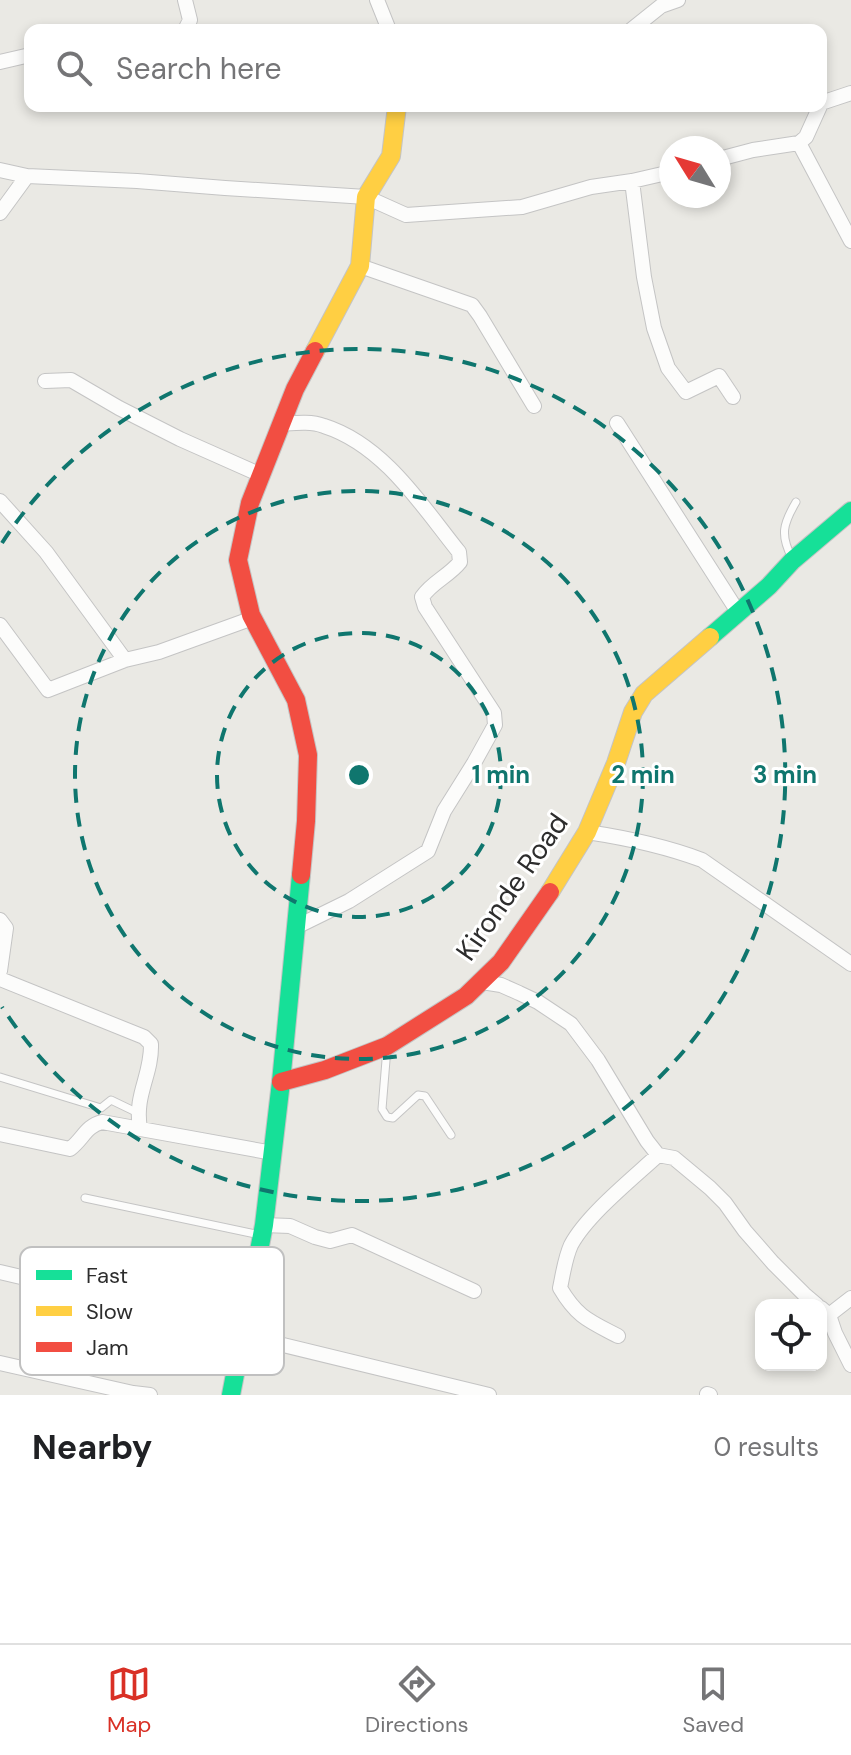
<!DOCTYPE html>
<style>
body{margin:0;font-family:"DM Sans",sans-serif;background:#f2f2f2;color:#202124}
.controls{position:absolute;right:24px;bottom:24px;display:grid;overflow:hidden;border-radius:16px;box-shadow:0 4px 12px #0003}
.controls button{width:72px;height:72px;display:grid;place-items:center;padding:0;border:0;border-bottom:2px solid #e0e0e0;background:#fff;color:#202124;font:40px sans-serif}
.compass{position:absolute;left:659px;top:136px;width:72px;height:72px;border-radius:50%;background:#fff;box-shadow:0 4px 12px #0003;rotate:307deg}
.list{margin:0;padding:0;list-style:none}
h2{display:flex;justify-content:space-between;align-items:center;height:104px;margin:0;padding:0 32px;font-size:34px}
h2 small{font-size:26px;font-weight:400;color:#757577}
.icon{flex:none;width:44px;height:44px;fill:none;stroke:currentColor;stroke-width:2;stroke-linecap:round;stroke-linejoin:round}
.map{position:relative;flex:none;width:851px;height:1395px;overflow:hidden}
.search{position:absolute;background:#fff;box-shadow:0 4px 12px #0003;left:24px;right:24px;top:24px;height:88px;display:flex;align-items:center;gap:20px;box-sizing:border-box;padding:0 28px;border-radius:16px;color:#757577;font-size:30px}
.sheet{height:248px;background:#fff}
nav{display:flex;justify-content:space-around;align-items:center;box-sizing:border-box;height:112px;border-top:2px solid #e0e0e0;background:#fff;font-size:22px;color:#757577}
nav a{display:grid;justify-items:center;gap:4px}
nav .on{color:#d93025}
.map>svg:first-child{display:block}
</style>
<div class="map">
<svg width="851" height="1395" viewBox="0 0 851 1395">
<rect width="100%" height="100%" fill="#eae9e4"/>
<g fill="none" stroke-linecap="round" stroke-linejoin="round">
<defs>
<path id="lane" d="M792,558c-12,-23 -9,-34 4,-56
M387,1048l-5,61 5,8 6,1 25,-23 7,1 26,39
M0,1077l101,31 10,-8 27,13
M85,1198l175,37"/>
<path id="street" d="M185,0l5,20 -5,10
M377,0l12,30
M631,30l30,-24 17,-6
M0,62l30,-7
M821,103l30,-10
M799,143l52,98
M719,159l34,-9 46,-7 7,-6 14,-31
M0,170l27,6 110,5 88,7 141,9 40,18 116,-8 69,-20 41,-6 39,-9
M632,181l12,96 10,51 14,40 18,24 33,-16 14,21
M0,213l27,-37
M360,266l112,39 8,11 54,90
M45,381l26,-1 48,28 61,31 81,36
M617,423l121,189
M281,424c14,-1 30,-3 43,2 60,19 98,80 135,126l1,10c-11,14 -28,20 -38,35l3,10 69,106 1,12 -21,38 -30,48 -16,40 -79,50 -53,26
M0,501l46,51 79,108
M0,625l48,65 77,-30 34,-8 94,-34
M587,832c40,6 78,14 115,28l149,104
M0,920l6,8 -6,43
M0,979l144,58 7,7c1,31 -17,51 -11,84
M482,982l19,3 18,8 19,9 33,22 27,36 49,81 11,14 16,3 36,30 15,15 20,28 28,32 31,31 13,11
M0,1134l70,15c13,-10 16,-23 32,-27l171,31
M264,1225l26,1 25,11 15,4 22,-6 122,56
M0,1272l204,48 5,-19 38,8
M821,1308l8,7 6,18 16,32
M829,1315l22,-17
M242,1335l247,60
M618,1336c-29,-15 -41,-19 -58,-48 3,-14 5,-30 11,-43 16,-30 61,-66 87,-90
M0,1363l133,30 17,2
M707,1394l3,1"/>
<path id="fast" d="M710,637l59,-51 24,-26 58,-49
M231,1395l33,-170 17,-143 20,-207"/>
<path id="slow" d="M315,351l45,-85 6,-69 25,-41 6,-50
M550,892l37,-60 29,-69 17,-51 11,-18 66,-57"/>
<path id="jam" d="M301,875l5,-54 2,-66 -12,-55 -45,-85 -13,-55 12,-57 45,-114 20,-38
M281,1082l44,-12 62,-24 79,-50 35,-34 49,-70"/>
</defs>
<use href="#lane" stroke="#c4c4c4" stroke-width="9"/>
<use href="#street" stroke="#c4c4c4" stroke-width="16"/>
<use href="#fast" stroke="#c4c4c4" stroke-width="20"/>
<use href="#slow" stroke="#c4c4c4" stroke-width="20"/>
<use href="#jam" stroke="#c4c4c4" stroke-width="20"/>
<use href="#lane" stroke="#fcfcfb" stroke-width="7"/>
<use href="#street" stroke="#fcfcfb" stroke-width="14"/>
<use href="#fast" stroke="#16e098" stroke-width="18"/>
<use href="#slow" stroke="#ffcf43" stroke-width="18"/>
<use href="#jam" stroke="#f24e42" stroke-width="18"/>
</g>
<g fill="none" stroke="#0f766e" stroke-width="4" stroke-dasharray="14 10">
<circle cx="359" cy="775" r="142"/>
<circle cx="359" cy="775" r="284"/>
<path d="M2 543A426 426 0 1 1 2 1007"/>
</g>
<g text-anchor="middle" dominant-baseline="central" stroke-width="6" stroke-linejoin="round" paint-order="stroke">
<g font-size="28" fill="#2d2d2d" stroke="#fff">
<text transform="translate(512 887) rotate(-55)">Kironde Road</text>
</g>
</g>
<rect x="20" y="1247" width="264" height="128" rx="12" fill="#fff" stroke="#c0c0c0" stroke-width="2"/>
<rect x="36" y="1270" width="36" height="10" fill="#16e098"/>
<rect x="36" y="1306" width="36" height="10" fill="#ffcf43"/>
<rect x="36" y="1342" width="36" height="10" fill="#f24e42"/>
<g font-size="22" fill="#2d2d2d">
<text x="86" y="1283">Fast</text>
<text x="86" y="1319">Slow</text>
<text x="86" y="1355">Jam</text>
</g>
<circle cx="359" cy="775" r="12" fill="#0f766e" stroke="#fff" stroke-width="4"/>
<g font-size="24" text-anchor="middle" font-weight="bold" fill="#0f766e" stroke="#fff" stroke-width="6" stroke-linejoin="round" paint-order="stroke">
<text x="501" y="783">1 min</text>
<text x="643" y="783">2 min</text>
<text x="785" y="783">3 min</text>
</g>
</svg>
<div class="controls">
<button><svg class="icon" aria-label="locate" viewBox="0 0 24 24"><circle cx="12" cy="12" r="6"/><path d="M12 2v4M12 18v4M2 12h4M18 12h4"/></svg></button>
</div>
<svg class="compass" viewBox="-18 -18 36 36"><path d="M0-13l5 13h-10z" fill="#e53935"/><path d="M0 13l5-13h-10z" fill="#757577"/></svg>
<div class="search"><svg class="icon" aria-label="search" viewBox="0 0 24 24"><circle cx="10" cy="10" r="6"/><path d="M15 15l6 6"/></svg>Search here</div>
</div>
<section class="sheet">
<h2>Nearby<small>0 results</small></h2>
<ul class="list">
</ul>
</section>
<nav>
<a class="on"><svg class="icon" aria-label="map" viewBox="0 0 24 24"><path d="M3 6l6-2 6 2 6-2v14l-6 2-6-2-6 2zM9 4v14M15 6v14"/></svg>Map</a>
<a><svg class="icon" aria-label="directions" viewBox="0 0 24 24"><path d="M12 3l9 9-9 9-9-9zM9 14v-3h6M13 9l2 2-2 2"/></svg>Directions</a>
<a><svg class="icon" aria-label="saved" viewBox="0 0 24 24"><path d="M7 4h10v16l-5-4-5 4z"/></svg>Saved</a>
</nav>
